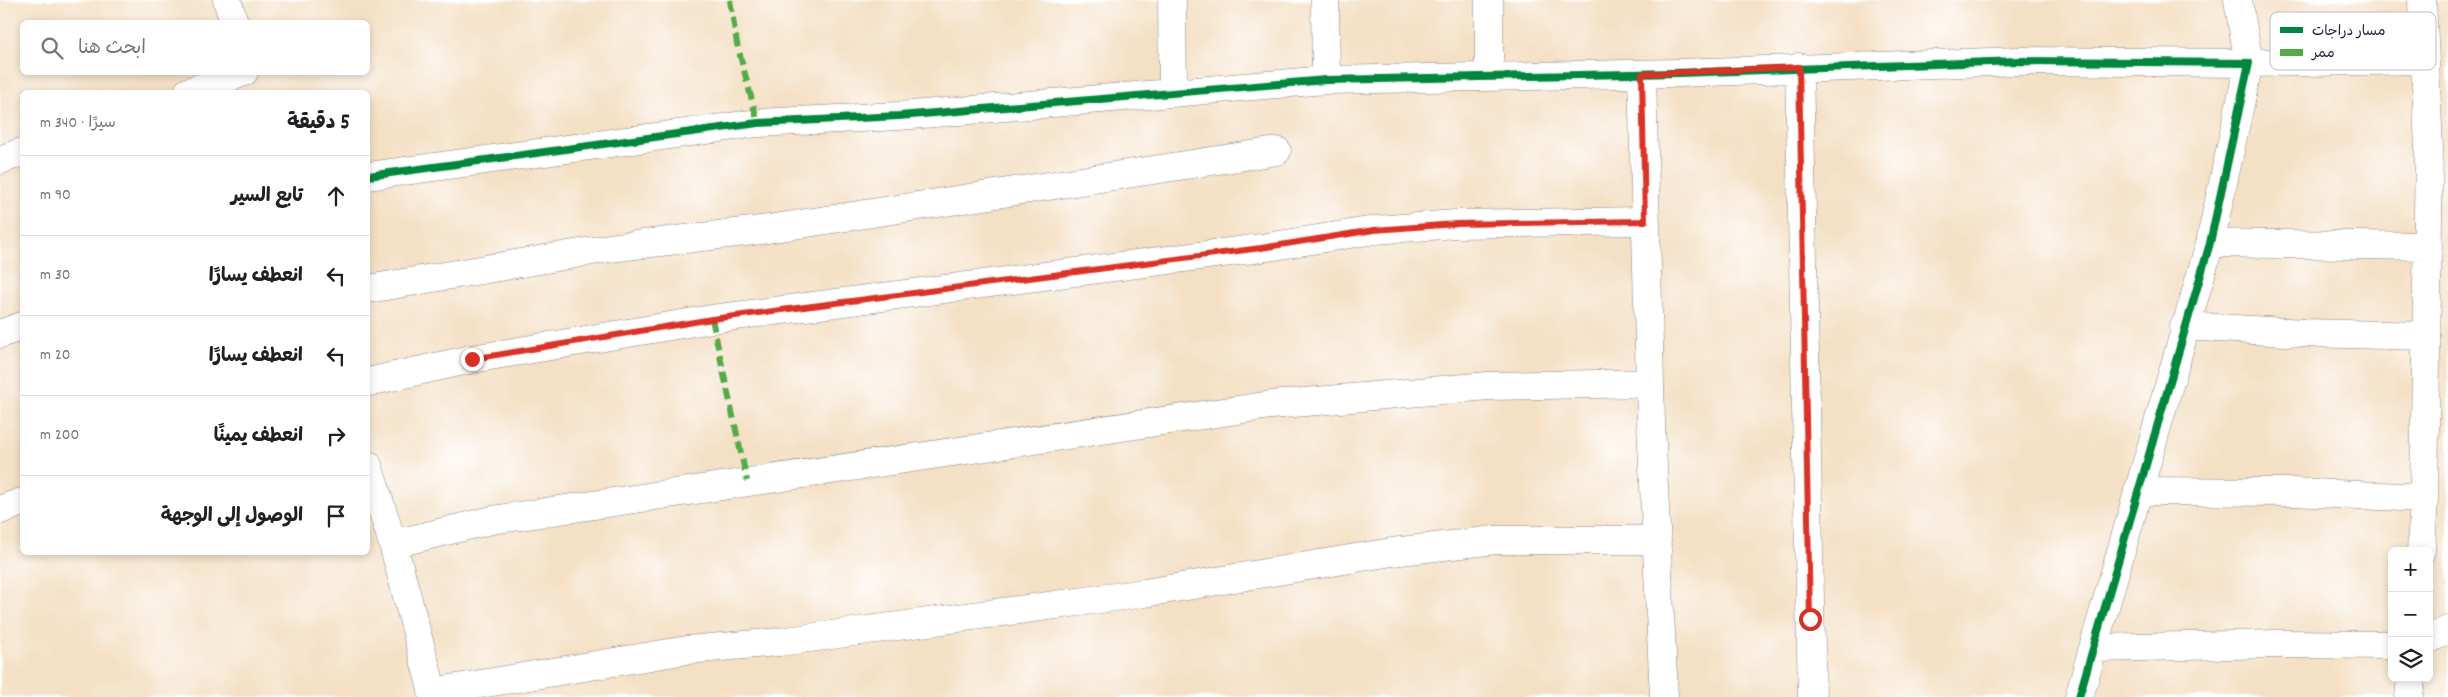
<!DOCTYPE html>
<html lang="ar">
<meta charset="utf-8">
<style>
body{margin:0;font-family:Dekko,"Playpen Sans Arabic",sans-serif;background:#f6f6f6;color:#202124;direction:rtl}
.controls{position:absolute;right:15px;bottom:15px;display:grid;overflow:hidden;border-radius:8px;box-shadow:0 2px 8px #0003}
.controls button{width:45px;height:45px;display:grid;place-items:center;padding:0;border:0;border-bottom:1px solid #e0e0e0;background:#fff;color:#202124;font:25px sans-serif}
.stop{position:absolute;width:15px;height:15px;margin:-11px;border:4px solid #d93025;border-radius:50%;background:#fff}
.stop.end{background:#d93025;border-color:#fff;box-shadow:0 1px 5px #0008}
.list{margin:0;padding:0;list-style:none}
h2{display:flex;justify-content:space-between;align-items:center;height:65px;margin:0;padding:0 20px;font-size:21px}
h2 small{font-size:16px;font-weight:400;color:#757577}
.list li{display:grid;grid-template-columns:32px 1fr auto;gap:15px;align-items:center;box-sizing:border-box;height:80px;padding:0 20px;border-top:1px solid #e0e0e0}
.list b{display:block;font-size:19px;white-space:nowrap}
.list em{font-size:16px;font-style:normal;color:#757577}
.icon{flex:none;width:28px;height:28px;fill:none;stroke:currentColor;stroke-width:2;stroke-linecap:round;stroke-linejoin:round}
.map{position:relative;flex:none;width:2448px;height:697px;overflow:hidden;direction:ltr}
.search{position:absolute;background:#fff;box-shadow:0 2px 8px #0003;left:20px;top:20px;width:350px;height:55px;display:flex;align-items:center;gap:12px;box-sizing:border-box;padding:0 18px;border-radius:8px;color:#757577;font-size:19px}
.panel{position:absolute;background:#fff;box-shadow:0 2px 8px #0003;left:20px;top:90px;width:350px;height:465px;border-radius:8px;direction:rtl}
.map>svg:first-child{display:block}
</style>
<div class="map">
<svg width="2448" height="697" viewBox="0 0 2448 697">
<rect width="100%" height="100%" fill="#fff"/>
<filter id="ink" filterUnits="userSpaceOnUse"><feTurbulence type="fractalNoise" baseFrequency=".02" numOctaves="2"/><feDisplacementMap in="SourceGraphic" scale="10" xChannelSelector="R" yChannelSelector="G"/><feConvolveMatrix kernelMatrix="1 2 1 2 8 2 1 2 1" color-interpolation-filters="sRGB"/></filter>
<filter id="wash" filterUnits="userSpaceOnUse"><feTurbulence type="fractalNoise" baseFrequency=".0096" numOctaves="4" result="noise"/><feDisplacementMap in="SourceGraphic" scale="20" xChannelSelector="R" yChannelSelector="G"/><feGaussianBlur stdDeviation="1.12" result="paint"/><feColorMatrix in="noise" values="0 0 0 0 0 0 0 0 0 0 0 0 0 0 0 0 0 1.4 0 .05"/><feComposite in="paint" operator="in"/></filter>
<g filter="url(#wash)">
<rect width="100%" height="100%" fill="#f4e0c5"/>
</g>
<g filter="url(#ink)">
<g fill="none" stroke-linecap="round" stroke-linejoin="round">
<defs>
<path id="minor" d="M227,0l7,22
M1172,0l1,93
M1325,0l1,80
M2238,0l11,63 176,-3
M1799,67l13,630
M1642,74l9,349 13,274
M1489,77v-77
M188,92l56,-20
M0,160l22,-8
M368,176l390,-53 141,-7 427,-36 353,-7 340,-12 230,2 -39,180 -131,454
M2210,243l218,3
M368,289l242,-41 151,-18 516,-79
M2184,326l120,7 122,3
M0,334l22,-8
M368,382l104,-23 240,-40 549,-71 114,-18 81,-6 189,-3
M368,465l25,79 41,153
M2138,491l154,1 132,6
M0,510l22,-8
M393,544l99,-24 779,-115 217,-19 162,-3
M2421,551l3,-53 5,-350 -7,-148
M2429,639l19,-9
M2094,648l184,-4 114,1
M432,692l255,-42 92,-8 366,-49 247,-41 103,-12h162
M2409,697l2,-19"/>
</defs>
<use href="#minor" stroke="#8b8180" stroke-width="29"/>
<use href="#minor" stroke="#fff" stroke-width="28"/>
<path stroke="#53aa46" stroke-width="6" stroke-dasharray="12 6" stroke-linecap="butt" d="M730,0l7,44 21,79
M712,319l35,162"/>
<defs>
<path id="cycleway" d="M368,176l390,-53 141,-7 427,-36 353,-7 340,-12 230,2 -39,180 -131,454"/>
</defs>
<use href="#cycleway" stroke="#fff" stroke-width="11"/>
<use href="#cycleway" stroke="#00873e" stroke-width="8"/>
</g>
</g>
<g fill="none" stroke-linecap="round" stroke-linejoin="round" filter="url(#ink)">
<path stroke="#d93025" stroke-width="6" d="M472,359l240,-40 549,-71 113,-18 82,-6 189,-3 -3,-147 157,-7 11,552"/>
</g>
<rect x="2270" y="12" width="166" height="58" rx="8" fill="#fff" stroke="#bdbdc4" stroke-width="1"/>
<rect x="2280" y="27" width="23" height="6" fill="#00873e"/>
<rect x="2280" y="49" width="23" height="7" fill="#53aa46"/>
<g font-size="14" fill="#22223b">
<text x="2312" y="35">مسار دراجات</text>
<text x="2312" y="57">ممر</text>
</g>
</svg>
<div class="controls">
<button>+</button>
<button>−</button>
<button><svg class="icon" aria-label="layers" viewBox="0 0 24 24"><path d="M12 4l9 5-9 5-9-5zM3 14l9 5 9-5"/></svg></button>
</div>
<div class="stop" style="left:1810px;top:619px"></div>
<div class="stop end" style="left:472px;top:359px"></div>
<div class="search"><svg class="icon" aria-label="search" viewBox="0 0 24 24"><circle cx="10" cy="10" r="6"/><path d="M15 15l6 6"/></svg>ابحث هنا</div>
<section class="panel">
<h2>5 دقيقة<small>سيرًا · 340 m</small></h2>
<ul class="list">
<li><svg class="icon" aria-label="ahead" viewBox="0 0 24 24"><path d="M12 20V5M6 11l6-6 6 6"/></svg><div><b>تابع السير</b></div><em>90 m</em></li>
<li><svg class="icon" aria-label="left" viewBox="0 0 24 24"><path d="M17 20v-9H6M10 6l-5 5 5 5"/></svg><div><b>انعطف يسارًا</b></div><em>30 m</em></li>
<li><svg class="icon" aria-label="left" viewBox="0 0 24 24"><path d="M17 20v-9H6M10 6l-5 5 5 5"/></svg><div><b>انعطف يسارًا</b></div><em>20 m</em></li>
<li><svg class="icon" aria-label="right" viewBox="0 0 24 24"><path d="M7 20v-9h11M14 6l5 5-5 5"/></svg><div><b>انعطف يمينًا</b></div><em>200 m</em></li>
<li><svg class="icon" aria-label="arrive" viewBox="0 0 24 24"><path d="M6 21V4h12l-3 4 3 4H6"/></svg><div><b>الوصول إلى الوجهة</b></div></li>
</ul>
</section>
</div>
